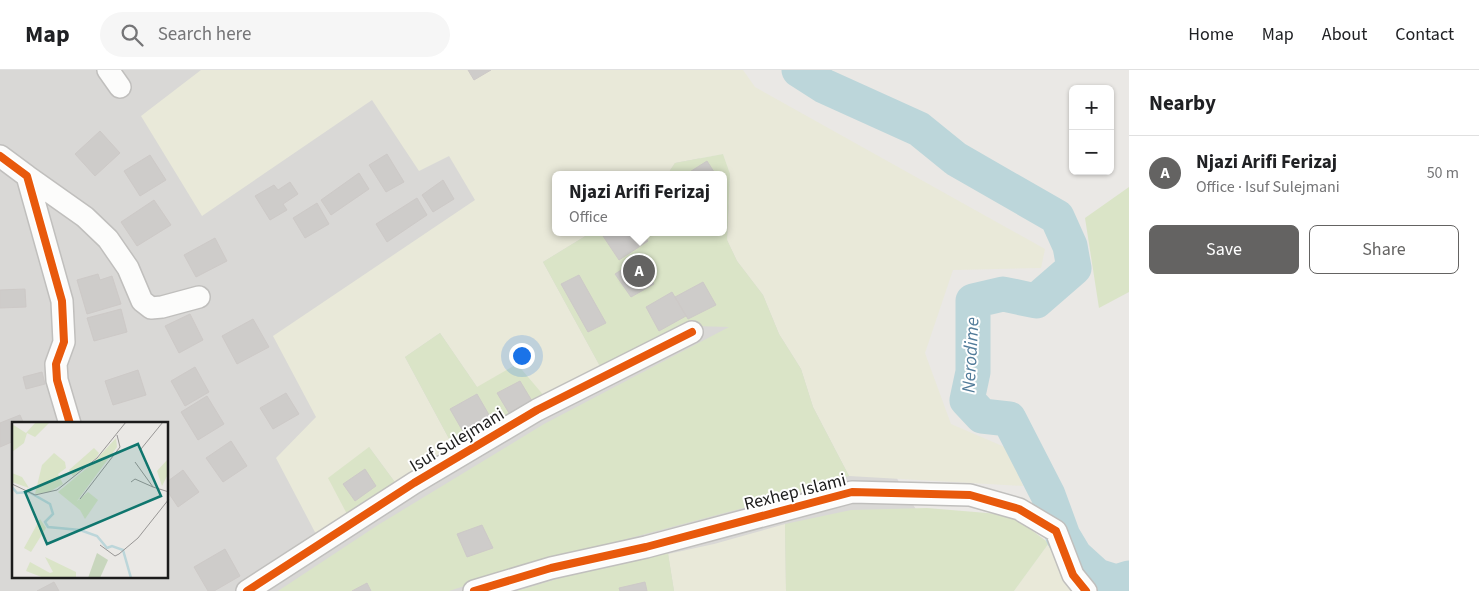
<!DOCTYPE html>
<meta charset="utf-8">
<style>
body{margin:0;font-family:"Source Sans 3",sans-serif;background:#f6f6f6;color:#202124}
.controls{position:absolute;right:15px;top:15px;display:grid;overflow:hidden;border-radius:8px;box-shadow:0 1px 4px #0004}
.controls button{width:45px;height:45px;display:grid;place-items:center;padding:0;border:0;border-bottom:1px solid #e0e0e0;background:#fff;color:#202124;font:25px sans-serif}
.you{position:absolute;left:521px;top:285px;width:18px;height:18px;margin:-12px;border:4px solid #fff;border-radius:50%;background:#1a73e8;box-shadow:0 0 0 8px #1a73e833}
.badge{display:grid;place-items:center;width:32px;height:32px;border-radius:50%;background:#646362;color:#fff;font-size:16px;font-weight:700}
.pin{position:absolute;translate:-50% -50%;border:2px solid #fff;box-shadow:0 1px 5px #0006}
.popup{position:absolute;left:552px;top:101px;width:175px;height:65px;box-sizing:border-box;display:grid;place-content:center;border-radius:8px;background:#fff;filter:drop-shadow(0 1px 4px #0005);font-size:16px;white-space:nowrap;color:#757577}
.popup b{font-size:19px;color:#202124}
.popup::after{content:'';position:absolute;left:50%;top:100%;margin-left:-10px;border:10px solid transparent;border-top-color:#fff}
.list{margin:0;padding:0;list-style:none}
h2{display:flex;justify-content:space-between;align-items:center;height:65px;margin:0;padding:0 20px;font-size:21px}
h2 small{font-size:16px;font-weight:400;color:#757577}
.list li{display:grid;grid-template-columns:32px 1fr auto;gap:15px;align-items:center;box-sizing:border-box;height:75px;padding:0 20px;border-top:1px solid #e0e0e0}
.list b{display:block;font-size:19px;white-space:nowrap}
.list p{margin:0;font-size:16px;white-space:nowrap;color:#757577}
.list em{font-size:16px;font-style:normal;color:#757577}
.actions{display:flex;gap:10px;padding:15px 20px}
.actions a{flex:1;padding:11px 0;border:1px solid #646362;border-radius:8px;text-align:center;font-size:18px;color:#646362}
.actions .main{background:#646362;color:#fff}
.icon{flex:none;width:28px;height:28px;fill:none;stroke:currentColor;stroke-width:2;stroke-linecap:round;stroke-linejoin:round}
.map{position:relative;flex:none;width:1129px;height:521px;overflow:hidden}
header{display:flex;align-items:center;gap:30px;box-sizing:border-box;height:70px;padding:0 25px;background:#fff;border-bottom:1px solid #e0e0e0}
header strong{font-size:24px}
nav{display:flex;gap:28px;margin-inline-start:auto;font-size:18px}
.search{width:350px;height:45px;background:#f6f6f6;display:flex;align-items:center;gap:12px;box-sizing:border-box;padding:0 18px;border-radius:28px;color:#757577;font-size:19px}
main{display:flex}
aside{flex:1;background:#fff}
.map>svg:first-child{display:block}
</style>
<header>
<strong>Map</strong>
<div class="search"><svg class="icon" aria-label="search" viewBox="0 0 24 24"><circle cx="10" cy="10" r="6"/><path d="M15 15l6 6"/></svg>Search here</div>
<nav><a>Home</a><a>Map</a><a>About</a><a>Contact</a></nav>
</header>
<main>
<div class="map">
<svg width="1129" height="521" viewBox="0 0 1129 521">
<rect width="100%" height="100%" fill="#eae8e5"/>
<path fill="#d9d8d6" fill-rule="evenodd" d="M0,0h645l65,105h-155v57h168v-36l218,354 -99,41h-842zM14,354h154v153h-154z"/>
<path fill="#e9e9d9" d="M201,0h542l12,17 290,162 -4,19 -88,2 -28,83 26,71 56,24 16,38 -174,-10 -36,-69 -12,-38 -22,-35 -16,-39 -26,-34 -10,-21 3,-66 -7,-20 -48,9 -8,12h-112v57h37l-49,30 58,106 -56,29 -68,-10 -37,-54 -35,24 49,91 -57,37 -28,-38 -21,69 -31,20 -41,-78 40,-41 -43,-81 202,-136 -26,-44 -30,15 -47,-71 -170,116 -61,-100z
M785,454l1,67h-112l-6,-37 46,-10z
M1049,473l24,48h-59z"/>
<path fill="#dae4c7" d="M723,84l7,20 -3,66 10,21 26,34 16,39 22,35 12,38 36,69 -64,21 -253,67 -83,27h-171l100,-66 166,-101 185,-97 -35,-1 -93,42 -58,-106 49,-30h131v-57h-56l8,-12z
M1129,117v105l-30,16 -14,-90z
M440,263l37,54 40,-23 28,33 -91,51 -49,-91z
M369,377l28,38 -49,31 -20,-38z
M927,438l84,7 38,28 -35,48h-228l-1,-67 66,-14z
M668,483l6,38h-158l55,-16z"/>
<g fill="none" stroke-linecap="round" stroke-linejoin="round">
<path stroke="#bcd6da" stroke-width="35" d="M799,0l25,16 95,43 37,30 101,58 13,29 4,22 -38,33 -33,-7 -30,7v71l-6,28 15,16 27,3 39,76 15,41 12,20 22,20 19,6 13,-4"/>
</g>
<path fill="#ceccca" stroke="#cdc9c7" d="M468,0h23l-17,10z
M100,61l20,22 -25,23 -20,-22z
M387,84l17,28 -18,10 -17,-27z
M150,85l16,25 -26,16 -16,-25z
M707,91l9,14h-31z
M359,103l10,16 -38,26 -10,-15z
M443,110l11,19 -21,13 -11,-17z
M290,112l8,12 -15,10 4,6 -17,10 -15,-24 19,-11 4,5z
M417,128l10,17 -40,27 -11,-18z
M154,130l17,25 -34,21 -16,-24z
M317,133l12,21 -24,14 -12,-20z
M609,162h34l5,9 -29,19 -16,-24z
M215,168l12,23 -31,16 -12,-22z
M638,189l16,25 -23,13 -16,-23z
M98,204l2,6 12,-4 9,28 -34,10 -10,-34z
M579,205l27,48 -18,9 -27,-48z
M703,212l13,23 -28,14 -13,-22z
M25,219l1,18 -26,1v-18z
M672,222l14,24 -27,15 -13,-24z
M121,239l6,23 -33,9 -7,-23z
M190,244l13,26 -24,13 -14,-27z
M253,249l16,28 -32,17 -15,-28z
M195,297l14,25 -24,14 -14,-25z
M138,300l8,25 -33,10 -8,-24z
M42,302l3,12 -19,5 -3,-12z
M520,311l12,20 -23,12 -12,-20z
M286,323l13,21 -26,15 -13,-21z
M477,324l15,26 -27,15 -15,-26z
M207,326l17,28 -26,16 -17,-28z
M20,345l4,9h-10v17l-14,6v-24z
M231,371l16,25 -24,16 -17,-24z
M365,399l11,17 -21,15 -12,-17z
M183,400l16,22 -21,15 -10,-15v-11z
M482,455l11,23 -26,9 -10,-23z
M225,479l15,27 -26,15h-6l-14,-24z
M54,512l5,9h-22z
M645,512l2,9h-27l-1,-3z
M367,513l4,8h-19z"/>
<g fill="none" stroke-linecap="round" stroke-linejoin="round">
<defs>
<path id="street" d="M108,0l12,17
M0,86l27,20 35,125 2,41 -8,22 1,16 13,44
M27,106l58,41 23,22 20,29 14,33 9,7 11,-1 37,-10
M247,521l167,-108 123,-73 155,-78
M474,521l77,-23 95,-21 206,-55 118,3 49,14 37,22 17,44 13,16"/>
</defs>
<use href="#street" stroke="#c0bfbd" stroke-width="24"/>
<use href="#street" stroke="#fcfcfb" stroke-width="21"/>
<defs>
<path id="cycleway" d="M0,86l27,20 35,125 2,41 -8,22 1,16 13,44
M247,521l167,-108 123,-73 155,-78
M474,521l77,-23 95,-21 206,-55 118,3 49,14 37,22 17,44 13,16"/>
</defs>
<use href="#cycleway" stroke="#fff" stroke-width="11"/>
<use href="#cycleway" stroke="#e8590c" stroke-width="8"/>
</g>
<g text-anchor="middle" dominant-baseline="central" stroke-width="4" stroke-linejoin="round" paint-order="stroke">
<g font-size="18" fill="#1c1c1c" stroke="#fff">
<text transform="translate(457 370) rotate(-31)">Isuf Sulejmani</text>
<text transform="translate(795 422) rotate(-14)">Rexhep Islami</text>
</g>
<g font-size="19" font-style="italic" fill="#517b99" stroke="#fff">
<text transform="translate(971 285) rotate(-87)">Nerodime</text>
</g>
</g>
<g transform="translate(12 352)">
<rect width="156" height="156" fill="#eae8e5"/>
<path d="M24,0h14l-15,15 -8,-4 -3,10 -12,9v-28l14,9zM104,16l1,9 -40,54 11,-9 10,8 -13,19 -5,-9 -22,-18 35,-29zM82,26l5,5 -3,5 -23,18 -4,-6zM42,31l11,9 1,6 -8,6 5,10 -14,8 -14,2 7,-29zM156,37v15l-6,12 -5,-15zM0,51l10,4 7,11 -17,-6zM28,97l6,9 -15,24 -7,-4zM33,135l31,15v6h-32l-18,-7 4,-9 20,11 3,-1z" fill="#dae4c7"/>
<path d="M85,131l11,7 -8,18h-12z" fill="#c8d6bd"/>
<path fill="none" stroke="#bcd6da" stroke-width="2.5" d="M0,65l5,6 12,-1 21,12 3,10 -8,8 3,5 32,3 17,6 10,12 5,-2 11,4 8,28"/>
<path fill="none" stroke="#989695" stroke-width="1" d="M129,27l22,-27M123,40l18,25 16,5M119,60l4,-3 18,8M0,62l23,11 22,-5 40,-32 29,-36M68,77l40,-52 -3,-12M88,123l15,11 4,-2 19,-16 31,-39"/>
<path fill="#0f766e" fill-opacity="0.15" stroke="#0f766e" stroke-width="2.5" d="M126,22l23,52 -114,48 -22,-52z"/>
<rect width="156" height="156" fill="none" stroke="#1c1c1c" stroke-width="2.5"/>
</g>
</svg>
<div class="controls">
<button>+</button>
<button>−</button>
</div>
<div class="you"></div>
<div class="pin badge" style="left:639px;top:201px">A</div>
<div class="popup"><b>Njazi Arifi Ferizaj</b>Office</div>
</div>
<aside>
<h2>Nearby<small></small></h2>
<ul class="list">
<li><span class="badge">A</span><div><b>Njazi Arifi Ferizaj</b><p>Office · Isuf Sulejmani</p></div><em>50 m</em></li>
</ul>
<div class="actions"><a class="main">Save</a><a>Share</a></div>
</aside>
</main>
